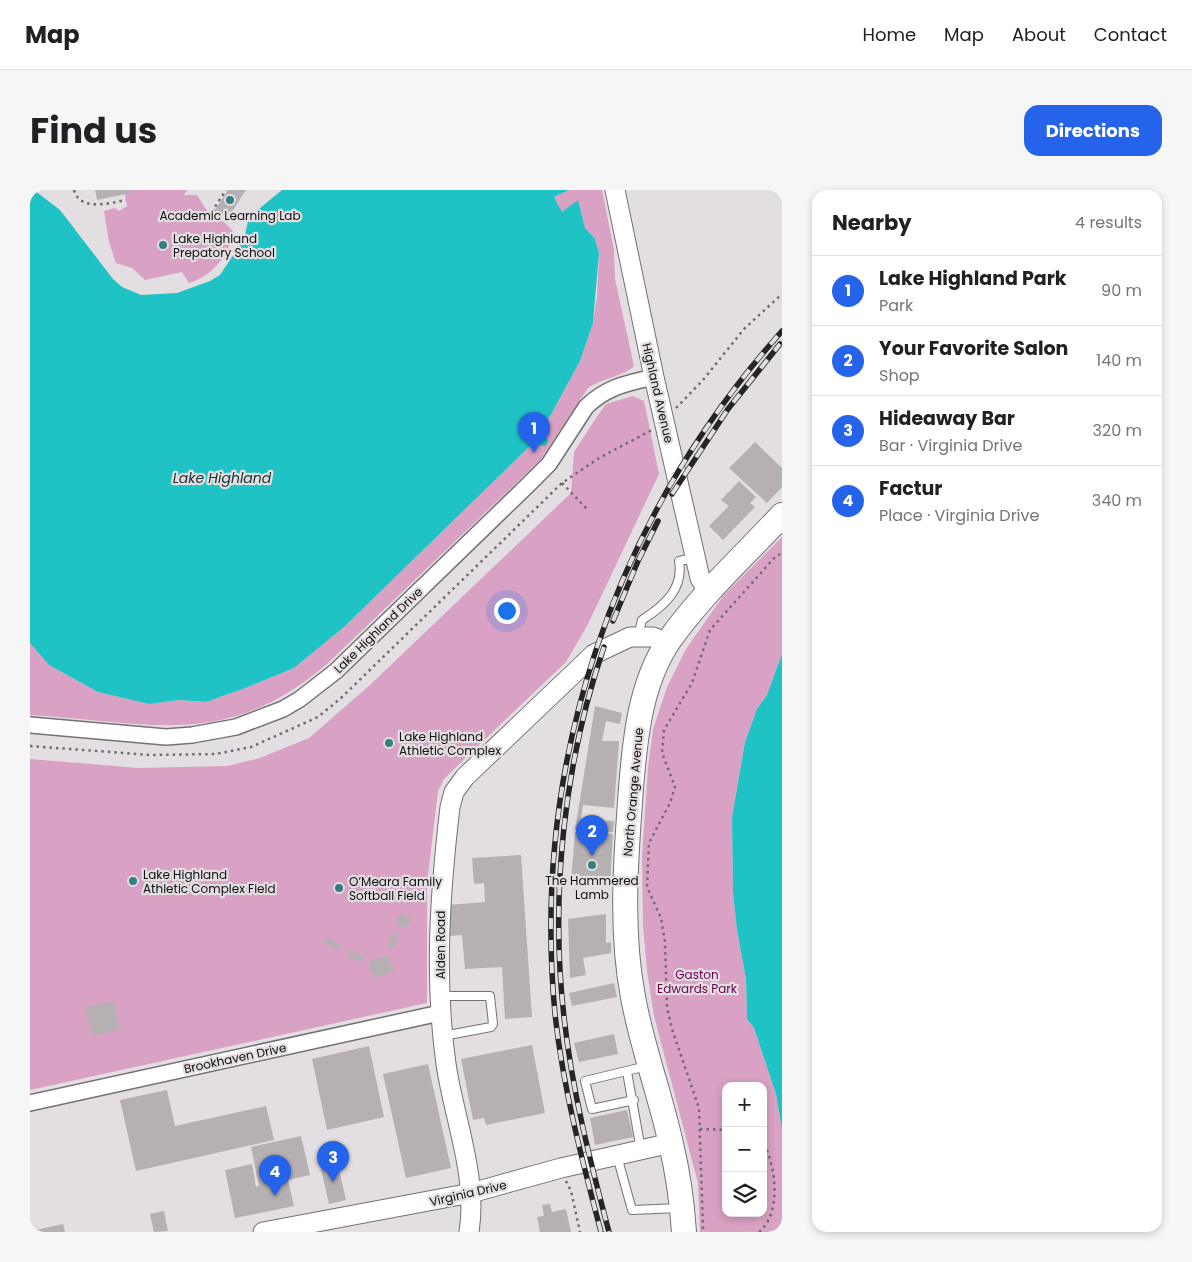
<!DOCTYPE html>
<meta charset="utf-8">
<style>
body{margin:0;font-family:Poppins,sans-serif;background:#f6f6f6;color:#202124}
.controls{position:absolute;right:15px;bottom:15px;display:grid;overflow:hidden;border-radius:10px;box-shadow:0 2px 8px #0003}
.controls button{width:45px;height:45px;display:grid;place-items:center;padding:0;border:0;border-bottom:1px solid #e0e0e0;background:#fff;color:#202124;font:25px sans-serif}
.you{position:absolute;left:476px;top:420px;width:18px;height:18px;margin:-12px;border:4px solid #fff;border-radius:50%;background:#1a73e8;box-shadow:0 0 0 8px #1a73e833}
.badge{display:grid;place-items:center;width:32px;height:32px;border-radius:50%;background:#2563eb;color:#fff;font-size:16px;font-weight:700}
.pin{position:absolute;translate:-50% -41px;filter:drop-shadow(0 1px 2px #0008)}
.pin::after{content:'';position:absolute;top:26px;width:18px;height:15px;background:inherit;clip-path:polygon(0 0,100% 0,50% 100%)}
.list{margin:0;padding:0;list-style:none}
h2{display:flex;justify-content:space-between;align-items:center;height:65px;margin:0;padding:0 20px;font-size:21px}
h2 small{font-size:16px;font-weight:400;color:#757577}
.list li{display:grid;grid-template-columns:32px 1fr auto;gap:15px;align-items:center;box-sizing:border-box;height:70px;padding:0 20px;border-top:1px solid #e0e0e0}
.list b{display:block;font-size:19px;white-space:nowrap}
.list p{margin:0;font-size:16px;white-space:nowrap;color:#757577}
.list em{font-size:16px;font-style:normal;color:#757577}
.icon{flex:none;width:28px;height:28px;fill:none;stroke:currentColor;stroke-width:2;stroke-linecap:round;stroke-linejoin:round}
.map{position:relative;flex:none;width:752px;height:1042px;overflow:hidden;border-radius:15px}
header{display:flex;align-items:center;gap:30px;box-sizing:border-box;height:70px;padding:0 25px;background:#fff;border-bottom:1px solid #e0e0e0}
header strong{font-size:24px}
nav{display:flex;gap:28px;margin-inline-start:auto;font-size:18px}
.intro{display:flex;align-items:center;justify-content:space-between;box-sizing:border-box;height:120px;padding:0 30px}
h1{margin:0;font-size:35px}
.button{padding:12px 22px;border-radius:15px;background:#2563eb;color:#fff;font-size:18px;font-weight:700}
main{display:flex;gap:30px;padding:0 30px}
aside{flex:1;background:#fff;border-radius:15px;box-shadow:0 2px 8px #0003}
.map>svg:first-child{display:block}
</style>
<header>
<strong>Map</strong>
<nav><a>Home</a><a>Map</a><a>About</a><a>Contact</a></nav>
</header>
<div class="intro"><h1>Find us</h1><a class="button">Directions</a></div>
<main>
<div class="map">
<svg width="752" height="1042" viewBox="0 0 752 1042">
<rect width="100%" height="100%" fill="#e3dee1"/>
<path fill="#d9a1c3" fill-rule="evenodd" d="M100,0h57l-3,5h13l14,22 13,5 9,9c-3,24 -21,45 -44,52l-7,-11 -37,8 -13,-12 -16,-5 -7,-21 -5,-31 11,-3 4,3 8,-5 -2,-12 5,-1z
M539,0h33l12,60 1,29 19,87c-8,9 -33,13 -46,22l-48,72 -213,204c-102,87 -177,58 -297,51v-72l19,22 49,27 51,12 30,-4 27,2 42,-15 46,-19 49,-40 189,-184 13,2 -2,-17 37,-68 13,-38 4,-27 2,-43 -4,-14 -10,-11 -7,-27 -16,12 -8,-16z
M603,206l11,5 15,73 -71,150 -22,38 -110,105 -12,12 -6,12 -11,93v119l-397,87v-331l108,9 89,-2 33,-8 49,-20 61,-53 201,-192 3,-41 24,-37 8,-11z
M752,347v117l-15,41 -10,14 -12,33 -13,75 1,76 4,37 9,49 1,40 7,9 22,66 6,36v102h-82l-2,-49 -44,-167 -7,-45 -4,-45 -1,-70 6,-88 5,-39 14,-42 19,-38 38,-54zM696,896h37v127h-37z"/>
<path fill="#1fc3c5" d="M0,0h4l26,20 53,69 9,8 19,8 36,-2 33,-12 10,-6 24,-36 5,-22 33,-27h287l-15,7 8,15 16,-12 7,28 10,11 4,14 -6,70 -13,38 -37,68 5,13 -3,4 -13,-2 -189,184 -49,40 -46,19 -42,15 -27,-2 -30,4 -51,-12 -49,-27 -19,-22z
M752,464v476l-6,-36 -22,-66 -7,-9 -1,-40 -9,-49 -4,-37 -1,-76 13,-75 12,-33 10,-14z"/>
<path fill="#b6b0b3" d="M65,0h35l1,3 -34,7z
M198,0h18l-18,28 -13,-8z
M725,252l27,26v19l-15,16 -38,-35z
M709,291l17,16 -6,6 5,4 -32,33 -14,-14 20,-20 -8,-6z
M565,516l27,7 -2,11 -14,-3 -4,20h17l-5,67 -31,-3 -2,14 33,2 -1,11 -38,-2z
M545,642l38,2 -3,49 -39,-2z
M491,665l11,162 -27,2 -3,-52 -37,2 -3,-34 -12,1 -2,-31 37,-3 -1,-19 -10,1 -2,-26z
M370,724l11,5 -5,10 -11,-5z
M576,724v29l5,-1v11l-28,5 3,17 -16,3 -2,-59z
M362,743l7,3 -6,13 -6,-3z
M296,748l15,6 -2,6 -15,-7z
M320,760l14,6 -3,6 -14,-6z
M358,765l6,16 -20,7 -6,-16z
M584,793l3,14 -45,9 -3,-13z
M84,811l6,28 -28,7 -7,-29z
M584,844l4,20 -39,8 -5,-19z
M502,855l13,68 -59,12 -2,-7 -11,2 -12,-61z
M339,856l15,71 -57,13 -15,-71z
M398,874l23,104 -45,10 -23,-104z
M137,900l8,36 91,-20 8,34 -138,31 -16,-71z
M597,920l6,27 -38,8 -5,-27z
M271,946l9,39 -22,5 6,26 -59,12 -10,-48 27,-6 4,23 3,-1 -8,-39z
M307,971l9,39 -17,4 -9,-39z
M520,1014l2,8 14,-3 5,23h-31l-3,-15 7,-1 -2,-11z
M134,1021l4,20 -14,1 -4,-18z
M33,1034l2,8h-28l-1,-2z"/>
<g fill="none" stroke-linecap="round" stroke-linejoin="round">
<defs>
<path id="service" d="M608,446l4,-16c22,-14 42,-31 37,-59l15,-3
M411,806h49l3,28 -2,3 -48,9
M597,882l14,78
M604,910l-42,9 -7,-28 62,-15
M587,966l15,54 48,-2"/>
<path id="minor" d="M0,535l136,12 26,-2 44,-8 47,-18 17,-10 36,-28 194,-188 19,-19 37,-57c20,-20 41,-24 68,-30
M0,913l410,-90"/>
<path id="tertiary" d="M585,0l39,187 46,201 9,16
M233,1042l208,-39 90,-25 110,-25
M439,1042c9,-56 -15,-113 -23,-168 -12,-86 -6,-172 4,-257l4,-15 11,-15 129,-123 36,-17h23l15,6"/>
<path id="primary" d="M654,1042c-2,-30 -6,-59 -13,-88 -11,-50 -29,-97 -38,-147 -13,-69 -7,-140 -2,-209 4,-49 9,-103 37,-146 32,-46 76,-86 114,-127"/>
</defs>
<use href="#service" stroke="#757073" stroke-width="10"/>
<use href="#minor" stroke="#757073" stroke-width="18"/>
<use href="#tertiary" stroke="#757073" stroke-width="21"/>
<use href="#primary" stroke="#757073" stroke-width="26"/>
<path stroke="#706c6e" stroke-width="2.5" stroke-dasharray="2.5 4" stroke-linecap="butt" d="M44,0c6,22 36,13 52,10
M191,24l-8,-4 13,-20
M646,218l27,-28 41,-51 38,-35
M532,293l25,26
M0,556l120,9 66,-1 35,-7 67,-30 23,-19 221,-215 37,-25 53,-28
M670,939l26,1
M536,991l5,10 9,41
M673,1039l-4,-121 -27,-79 -5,-22 -2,-65 -4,-24 -14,-31 2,-44 21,-40 5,-16 -13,-34 2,-23 28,-47 18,-53 65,-73 7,-4
M729,1042c23,-19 17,-66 4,-90"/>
<use href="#service" stroke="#fff" stroke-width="8"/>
<use href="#minor" stroke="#fff" stroke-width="15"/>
<use href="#tertiary" stroke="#fff" stroke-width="19"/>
<use href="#primary" stroke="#fff" stroke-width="24"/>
<defs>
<path id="rail" d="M642,304l56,-85 52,-65
M583,431l25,-60 20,-40
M574,457c-40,116 -54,248 -40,370 8,73 26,144 45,215
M571,1042c-19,-72 -38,-144 -46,-218 -24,-253 59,-494 227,-683"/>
</defs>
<use href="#rail" stroke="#262425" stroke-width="5.5"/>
<use href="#rail" stroke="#e3dee1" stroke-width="4" stroke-dasharray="11" stroke-linecap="butt"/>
</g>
<g fill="#357e7f" stroke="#e3dee1" stroke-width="2">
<circle cx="200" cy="10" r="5"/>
<circle cx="133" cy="55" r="5"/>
<circle cx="359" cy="553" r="5"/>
<circle cx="562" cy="675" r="5"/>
<circle cx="103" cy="691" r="5"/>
<circle cx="309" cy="698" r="5"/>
</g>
<g text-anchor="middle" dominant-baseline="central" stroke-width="4.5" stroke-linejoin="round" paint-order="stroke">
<g font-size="12" fill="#100e0f" stroke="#e3dee1" text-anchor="start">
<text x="200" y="25" text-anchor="middle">Academic Learning Lab</text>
<text x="143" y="48">Lake Highland<tspan x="143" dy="14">Prepatory School</tspan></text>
<text x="369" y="546">Lake Highland<tspan x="369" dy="14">Athletic Complex</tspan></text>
<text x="113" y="684">Lake Highland<tspan x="113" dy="14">Athletic Complex Field</tspan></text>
<text x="562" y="690" text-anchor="middle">The Hammered<tspan x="562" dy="14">Lamb</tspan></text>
<text x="319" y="691">O’Meara Family<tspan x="319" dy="14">Softball Field</tspan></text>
</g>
<g font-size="12" fill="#100e0f" stroke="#e3dee1">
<text transform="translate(628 203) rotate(77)">Highland Avenue</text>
<text transform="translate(348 440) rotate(-44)">Lake Highland Drive</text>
<text transform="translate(603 602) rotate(-85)">North Orange Avenue</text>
<text transform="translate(410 755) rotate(-90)">Alden Road</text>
<text transform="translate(205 868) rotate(-12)">Brookhaven Drive</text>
<text transform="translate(438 1003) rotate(-13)">Virginia Drive</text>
</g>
<g font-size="12" fill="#69004f" stroke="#e3dee1">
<text x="667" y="784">Gaston<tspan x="667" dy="14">Edwards Park</tspan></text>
</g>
<g font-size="14" font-style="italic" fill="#172f2f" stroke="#e3dee1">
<text x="192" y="288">Lake Highland</text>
</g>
</g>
</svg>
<div class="controls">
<button>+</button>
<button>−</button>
<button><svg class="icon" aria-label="layers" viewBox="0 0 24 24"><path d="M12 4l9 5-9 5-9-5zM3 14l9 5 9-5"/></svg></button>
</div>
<div class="you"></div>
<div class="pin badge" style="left:504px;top:263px">1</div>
<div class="pin badge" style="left:562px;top:666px">2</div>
<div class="pin badge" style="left:303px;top:992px">3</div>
<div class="pin badge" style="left:245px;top:1006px">4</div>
</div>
<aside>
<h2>Nearby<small>4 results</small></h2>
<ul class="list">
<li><span class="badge">1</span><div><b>Lake Highland Park</b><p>Park</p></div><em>90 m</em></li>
<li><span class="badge">2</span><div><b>Your Favorite Salon</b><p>Shop</p></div><em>140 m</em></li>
<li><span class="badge">3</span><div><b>Hideaway Bar</b><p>Bar · Virginia Drive</p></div><em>320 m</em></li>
<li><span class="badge">4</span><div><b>Factur</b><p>Place · Virginia Drive</p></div><em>340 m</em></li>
</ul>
</aside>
</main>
